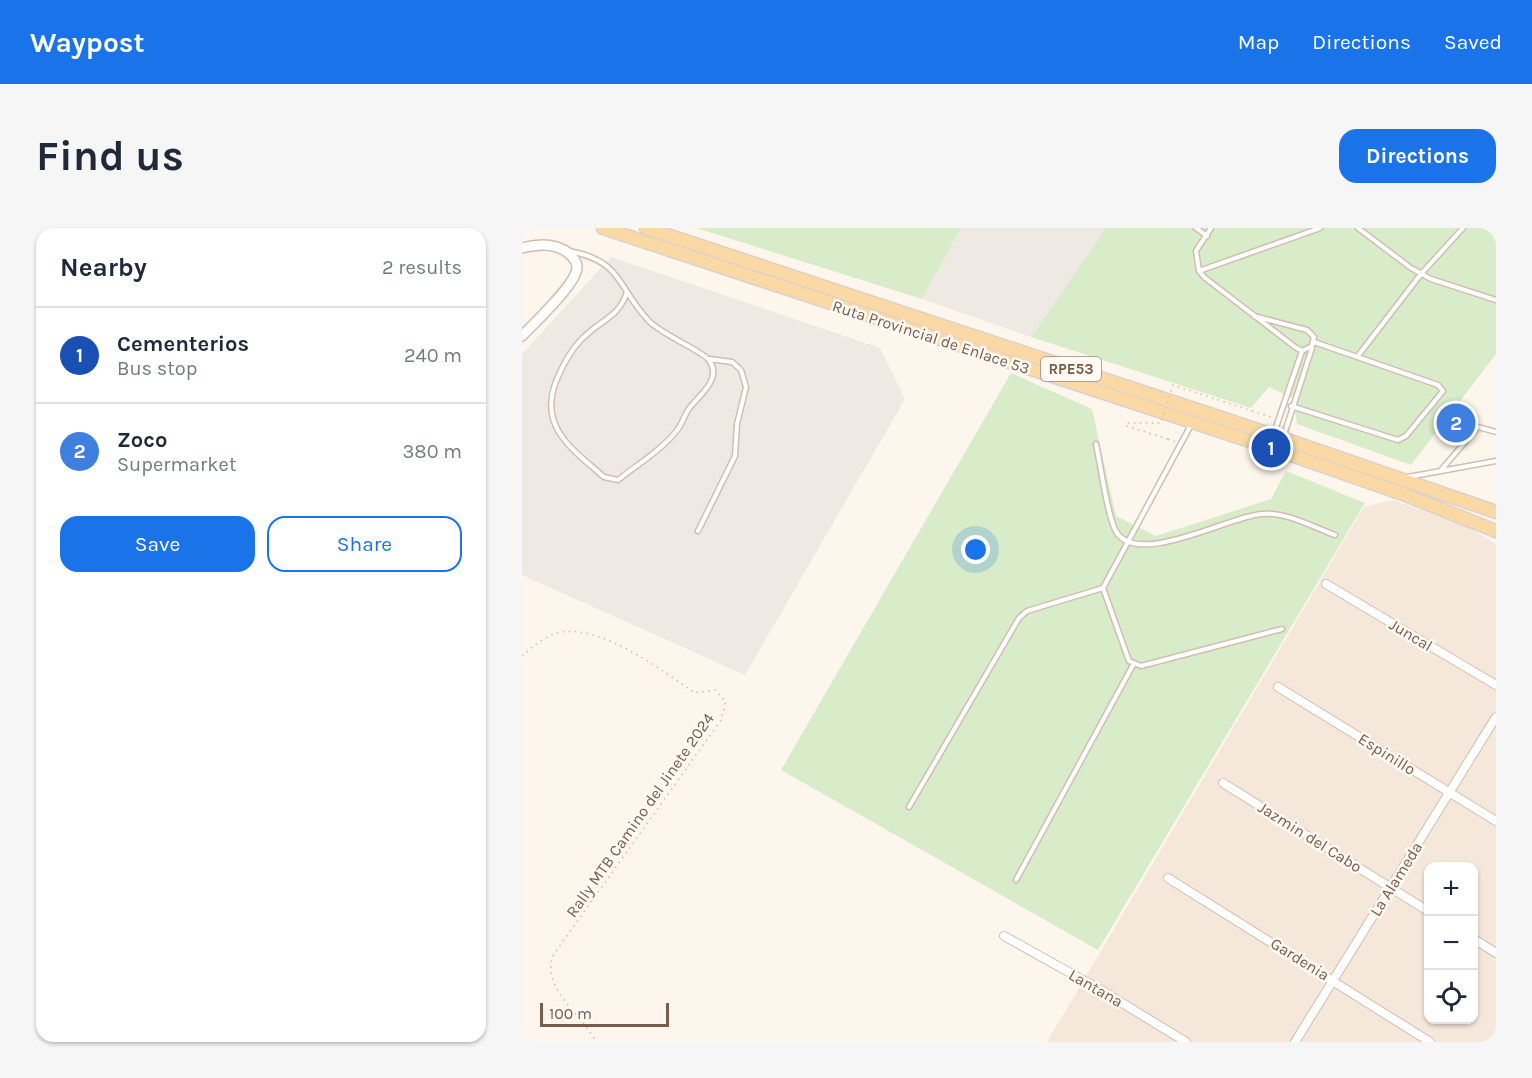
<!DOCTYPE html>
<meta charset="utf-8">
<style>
body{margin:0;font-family:Karla,sans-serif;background:#f6f6f7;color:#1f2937}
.controls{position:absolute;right:18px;bottom:18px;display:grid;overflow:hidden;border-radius:12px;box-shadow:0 2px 4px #0004}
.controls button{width:54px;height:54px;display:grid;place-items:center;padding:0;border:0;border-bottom:2px solid #e0e1e3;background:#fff;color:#1f2937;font:30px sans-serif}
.scale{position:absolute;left:18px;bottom:15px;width:129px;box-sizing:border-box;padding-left:6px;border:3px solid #7a5c4d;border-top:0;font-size:16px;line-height:21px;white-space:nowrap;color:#7a5c4d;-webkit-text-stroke:4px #fffaf3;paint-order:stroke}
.you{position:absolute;left:454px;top:322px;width:21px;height:21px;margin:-15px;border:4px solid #fff;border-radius:50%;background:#1a73e8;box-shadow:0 0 0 9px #1a73e833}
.badge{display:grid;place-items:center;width:39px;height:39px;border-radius:50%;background:#1a73e8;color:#fff;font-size:20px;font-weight:700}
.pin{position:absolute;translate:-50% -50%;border:3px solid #fff;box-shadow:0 2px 6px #0006}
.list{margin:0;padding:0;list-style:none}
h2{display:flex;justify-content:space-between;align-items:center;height:78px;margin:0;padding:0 24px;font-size:26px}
h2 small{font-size:20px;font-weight:400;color:#747a83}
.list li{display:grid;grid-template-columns:39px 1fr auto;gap:18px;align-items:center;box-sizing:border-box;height:96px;padding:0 24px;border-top:2px solid #e0e1e3}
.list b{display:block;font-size:22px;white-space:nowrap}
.list p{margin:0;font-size:20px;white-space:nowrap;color:#747a83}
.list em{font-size:20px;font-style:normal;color:#747a83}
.actions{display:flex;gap:12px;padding:18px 24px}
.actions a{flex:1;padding:14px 0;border:2px solid #1a73e8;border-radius:18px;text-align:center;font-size:21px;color:#1a73e8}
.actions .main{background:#1a73e8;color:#fff}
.icon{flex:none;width:33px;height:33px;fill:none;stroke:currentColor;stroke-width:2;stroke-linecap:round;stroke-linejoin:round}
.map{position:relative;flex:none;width:974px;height:814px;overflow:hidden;border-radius:18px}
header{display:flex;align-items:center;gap:36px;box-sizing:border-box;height:84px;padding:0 30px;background:#1a73e8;color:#fff}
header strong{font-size:28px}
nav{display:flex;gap:33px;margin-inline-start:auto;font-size:21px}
.intro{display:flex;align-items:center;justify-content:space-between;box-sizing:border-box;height:144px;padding:0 36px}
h1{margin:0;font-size:42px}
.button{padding:15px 27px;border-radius:18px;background:#1a73e8;color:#fff;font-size:21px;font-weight:700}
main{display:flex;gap:36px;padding:0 36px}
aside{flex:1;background:#fff;border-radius:18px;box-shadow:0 2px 4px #0004}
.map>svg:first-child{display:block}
</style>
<header>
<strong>Waypost</strong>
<nav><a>Map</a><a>Directions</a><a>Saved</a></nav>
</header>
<div class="intro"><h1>Find us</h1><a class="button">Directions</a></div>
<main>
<aside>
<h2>Nearby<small>2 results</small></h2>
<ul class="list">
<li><span class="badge" style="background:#1a4fb4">1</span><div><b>Cementerios</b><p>Bus stop</p></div><em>240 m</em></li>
<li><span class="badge" style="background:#3f7fe0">2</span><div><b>Zoco</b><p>Supermarket</p></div><em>380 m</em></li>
</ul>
<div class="actions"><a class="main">Save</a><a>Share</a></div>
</aside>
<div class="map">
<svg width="974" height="814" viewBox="0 0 974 814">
<rect width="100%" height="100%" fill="#fdf6ec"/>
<path fill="#f5e8da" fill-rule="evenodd" d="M871,272l73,26 30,18v498h-449l317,-535zM906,638h46v154h-46z"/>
<path fill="#efe9e4" d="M439,0h147l-77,109 -109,-38z
M89,29l269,91 25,51 -160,276 -223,-100v-221z"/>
<path fill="#d8ecc9" d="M174,0h265l-39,71z
M584,0h390v126l-85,111 -114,-41 -4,-26 -24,-11 -18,21 -220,-71z
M489,145l81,36 24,107 40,20 115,-37 15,-28 79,32 -267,447 -317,-180z"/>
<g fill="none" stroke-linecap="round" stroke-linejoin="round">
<defs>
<path id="service" d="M674,0l11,8
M689,0l-15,23 3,20 121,-43
M836,0l53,40 20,11 65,21
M47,23c54,10 48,36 79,69 12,14 53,30 61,40 13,18 -7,33 -18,46 -6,7 -8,16 -13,23 -16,21 -40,35 -60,51l-14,-3c-32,-28 -67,-51 -47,-98 6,-14 16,-32 27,-42 18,-18 35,-20 43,-45
M677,43l5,6 91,70 7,4 10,-5 2,-9 -7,-7 -53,-14
M835,129l64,-83 42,-46
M769,178l107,34 8,-4 37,-45 -5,-6 -124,-43
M752,205l28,-82
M762,207l28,-87
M574,216c4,18 12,77 21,89 23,33 111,-16 144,-19 24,-3 52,13 74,21
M920,241l36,-42 18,5
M886,249l88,-16
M176,303l37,-75 2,-32 9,-37 -5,-17 -9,-8 -23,-3
M581,360l26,73 12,5 141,-37
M387,579l110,-189 8,-7 76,-23 88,-163
M494,652l117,-215"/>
<path id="minor" d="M804,356l170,101
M756,459l218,134
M701,555l205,128
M646,650l262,164
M482,708l97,54 85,52
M952,711l22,14
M773,814l201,-325"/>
<path id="tertiary" d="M0,20c15,-4 32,-5 45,4 5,4 10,9 10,15 0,17 -43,56 -55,69"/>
<path id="primary" d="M81,0l668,220 132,46 93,37
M124,0l627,207 223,77"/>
</defs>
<use href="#service" stroke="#d1beb0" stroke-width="7"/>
<use href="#minor" stroke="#d1beb0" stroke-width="10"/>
<use href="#tertiary" stroke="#d1beb0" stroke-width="12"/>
<use href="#primary" stroke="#dad1cd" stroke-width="15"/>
<path stroke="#d9b8a5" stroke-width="1.5" stroke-dasharray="1.5 4.5" stroke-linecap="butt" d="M646,211l8,3
M0,428c10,-9 22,-19 35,-23 42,-11 104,37 138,60l20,-3 11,12 -5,18 -167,234c-15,33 28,60 42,88"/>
<use href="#service" stroke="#fff" stroke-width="4"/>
<use href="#minor" stroke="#fff" stroke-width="8"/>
<use href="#tertiary" stroke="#fff" stroke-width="9"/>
<use href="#primary" stroke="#fbd9a5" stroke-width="12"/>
<path stroke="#d9b8a5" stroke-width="1.5" stroke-dasharray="1.5 4.5" stroke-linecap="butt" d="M646,211l-42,-13 1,-3h34l12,-38 98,32"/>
</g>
<g text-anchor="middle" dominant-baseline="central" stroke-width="5" stroke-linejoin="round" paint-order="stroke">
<rect fill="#fffaf3" stroke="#a28b7f" stroke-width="1.5" x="519" y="129" width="60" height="24" rx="4.5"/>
<g font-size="15" font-weight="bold" fill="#7a5c4d">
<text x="549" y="141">RPE53</text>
</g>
<g font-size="16" fill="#7a5c4d" stroke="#fffaf3">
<text transform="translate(409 109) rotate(18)">Ruta Provincial de Enlace 53</text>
<text transform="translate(889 407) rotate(31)">Juncal</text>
<text transform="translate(865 526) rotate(32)">Espinillo</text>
<text transform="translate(118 587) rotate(-55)">Rally MTB Camino del Jinete 2024</text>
<text transform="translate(788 609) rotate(32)">Jazmin del Cabo</text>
<text transform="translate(874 651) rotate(-58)">La Alameda</text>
<text transform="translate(778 731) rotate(32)">Gardenia</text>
<text transform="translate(574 760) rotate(30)">Lantana</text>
</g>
</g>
</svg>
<div class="controls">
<button>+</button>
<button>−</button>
<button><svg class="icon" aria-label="locate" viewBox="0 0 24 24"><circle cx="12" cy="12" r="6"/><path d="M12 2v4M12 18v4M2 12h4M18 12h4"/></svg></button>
</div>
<div class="scale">100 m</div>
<div class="you"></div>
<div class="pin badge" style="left:749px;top:220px;background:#1a4fb4">1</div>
<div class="pin badge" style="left:934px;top:195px;background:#3f7fe0">2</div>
</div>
</main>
